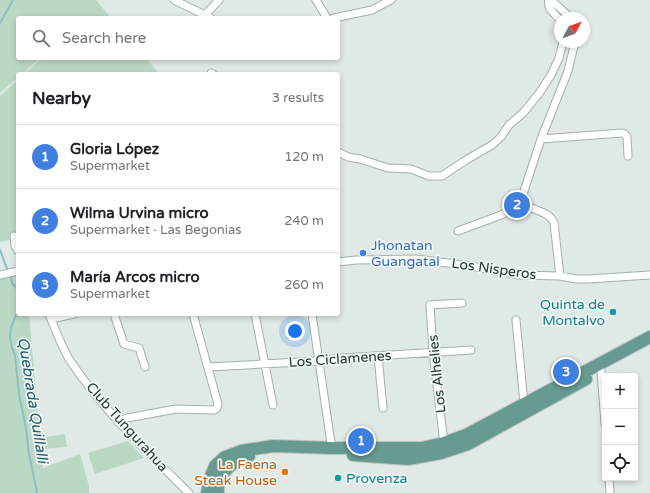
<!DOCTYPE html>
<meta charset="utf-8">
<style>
body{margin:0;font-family:"Varela Round",sans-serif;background:#f2f2f2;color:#202124}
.controls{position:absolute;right:12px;bottom:12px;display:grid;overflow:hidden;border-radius:4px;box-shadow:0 2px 6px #0003}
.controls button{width:36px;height:36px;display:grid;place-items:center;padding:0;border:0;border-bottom:1px solid #e0e0e0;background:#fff;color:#202124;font:20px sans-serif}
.compass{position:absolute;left:554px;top:12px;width:36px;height:36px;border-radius:50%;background:#fff;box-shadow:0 2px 6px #0003;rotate:49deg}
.you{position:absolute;left:295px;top:331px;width:14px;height:14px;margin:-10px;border:3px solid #fff;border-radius:50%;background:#1a73e8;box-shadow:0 0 0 6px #1a73e833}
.badge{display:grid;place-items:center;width:26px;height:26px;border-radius:50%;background:#ea580c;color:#fff;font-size:13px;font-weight:700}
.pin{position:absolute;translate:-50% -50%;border:2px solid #fff;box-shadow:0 1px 4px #0006}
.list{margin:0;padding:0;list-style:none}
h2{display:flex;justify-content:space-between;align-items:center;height:52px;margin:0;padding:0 16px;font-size:17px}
h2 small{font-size:13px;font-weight:400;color:#757577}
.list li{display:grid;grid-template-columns:26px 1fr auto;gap:12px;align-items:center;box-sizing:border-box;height:64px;padding:0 16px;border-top:1px solid #e0e0e0}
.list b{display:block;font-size:15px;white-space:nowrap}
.list p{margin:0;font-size:13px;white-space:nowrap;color:#757577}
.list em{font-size:13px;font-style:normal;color:#757577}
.icon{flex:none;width:22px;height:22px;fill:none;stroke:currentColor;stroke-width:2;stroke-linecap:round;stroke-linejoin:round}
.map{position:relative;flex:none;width:650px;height:493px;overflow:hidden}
.search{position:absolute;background:#fff;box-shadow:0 2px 6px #0003;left:16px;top:16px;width:324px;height:44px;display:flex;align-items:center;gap:10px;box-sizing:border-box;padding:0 14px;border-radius:4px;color:#757577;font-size:15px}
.panel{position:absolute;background:#fff;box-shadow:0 2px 6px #0003;left:16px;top:72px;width:324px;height:244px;border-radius:4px}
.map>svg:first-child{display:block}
</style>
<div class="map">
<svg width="650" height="493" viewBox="0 0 650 493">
<rect width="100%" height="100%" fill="#dfe9e5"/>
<path fill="#bad9c4" d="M0,0h96l15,18h-93v40h22l-18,16h-4v3l-18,16z
M42,58h104l13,16h-135z
M18,80v158l-18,4v-146z
M18,268v46h11l11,124 25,-4 2,13 -25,2 1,19 37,-14 9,32v7h-89v-220z
M128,441l16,17 -49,16 -7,-21z"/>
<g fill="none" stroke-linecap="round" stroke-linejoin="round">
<path stroke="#8bbdca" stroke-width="2" d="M0,23l13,-23
M0,250l8,21
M10,275l2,8 6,7
M18,311l-7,16 -1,10 2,11 3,7 4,39 7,34 3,26 8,39"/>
<defs>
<path id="minor" d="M174,0l37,18
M316,0l11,18
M549,0c-3,8 6,14 11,20
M551,0l20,18
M205,15l14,-15
M334,18l38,-8 19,-10
M211,73l2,1
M541,139l81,-6 3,1 2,3 1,19
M338,152l10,5 12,2 28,9 23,1 18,7h13l24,-16 26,-15 9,-8 8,-12 15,-13 16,-20 11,-17 8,-17 4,-16
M524,204l-1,-10 18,-55 27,-68 7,-29
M524,204c10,7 25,7 30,19l6,53
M458,231l43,-16 23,-11
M14,236l1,10 3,5
M338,262l18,-2 60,-1 55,7 48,9 41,1 16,3h12l62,-4
M0,275l18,-4
M49,314c6,15 12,31 20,45 33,50 77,92 120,134
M114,314l10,30 15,4 6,19
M255,314l18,91
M312,314l20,136
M51,319l23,-5
M516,320l8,83
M378,356l5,52
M208,367l110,-6 24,-3 129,-8
M601,371l4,53
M118,422l9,-4 49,-9 38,1 3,-2 1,-4 -25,-90
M444,443l-11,-91 -3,-47 32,-2
M609,478l1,15"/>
<path id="primary" d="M353,455l55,4 33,-6 27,-9 118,-65
M207,493l4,-17 4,-10 10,-9 16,-6 32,-5 59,2h90l22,-5 22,-8 184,-98
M218,493c-2,-19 15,-32 31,-37"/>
</defs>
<use href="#minor" stroke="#a3b0ac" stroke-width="9"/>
<use href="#primary" stroke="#bdc3c2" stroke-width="14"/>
<use href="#minor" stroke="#fff" stroke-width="7"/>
<use href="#primary" stroke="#679b91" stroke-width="12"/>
</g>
<circle fill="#3f7fe0" stroke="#eff6f3" stroke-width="1.5" cx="363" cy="253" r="4"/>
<g fill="#0f9aa8" stroke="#eff6f3" stroke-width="1.5">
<circle cx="613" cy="312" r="4"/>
<circle cx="338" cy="478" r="4"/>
</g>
<circle fill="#e8710a" stroke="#eff6f3" stroke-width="1.5" cx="285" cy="472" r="4"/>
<g text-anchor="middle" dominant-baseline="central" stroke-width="3.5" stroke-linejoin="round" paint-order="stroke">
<g font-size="14" fill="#366cbe" stroke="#eff6f3" text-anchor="start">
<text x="371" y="245">Jhonatan<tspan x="371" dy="16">Guangatal</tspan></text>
</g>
<g font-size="14" fill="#223833" stroke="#eff6f3">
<text transform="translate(494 269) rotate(8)">Los Nisperos</text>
<text transform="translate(340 359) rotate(-4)">Los Ciclamenes</text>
<text transform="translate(437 374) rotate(-96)">Los Alhelies</text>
<text transform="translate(127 427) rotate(48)">Club Tungurahua</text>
</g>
<g font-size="14" fill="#0d838f" stroke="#eff6f3" text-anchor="end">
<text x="605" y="304">Quinta de<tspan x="605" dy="16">Montalvo</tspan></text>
<text x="346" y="478" text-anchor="start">Provenza</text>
</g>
<g font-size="14" fill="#c56008" stroke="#eff6f3" text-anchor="end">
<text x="277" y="464">La Faena<tspan x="277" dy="16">Steak House</tspan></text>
</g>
<g font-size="15" font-style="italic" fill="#215d6e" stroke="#eff6f3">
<text transform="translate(33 400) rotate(81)">Quebrada Quillalli</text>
</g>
</g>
</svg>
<div class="controls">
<button>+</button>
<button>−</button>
<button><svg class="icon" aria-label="locate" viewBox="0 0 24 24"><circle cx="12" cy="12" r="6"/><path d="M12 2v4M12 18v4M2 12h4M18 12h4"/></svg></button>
</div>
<svg class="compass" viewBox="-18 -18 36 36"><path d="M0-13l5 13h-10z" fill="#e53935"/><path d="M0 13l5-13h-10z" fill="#757577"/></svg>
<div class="you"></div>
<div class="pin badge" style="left:361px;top:441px;background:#3f7fe0">1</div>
<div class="pin badge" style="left:517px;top:205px;background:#3f7fe0">2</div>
<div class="pin badge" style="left:566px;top:372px;background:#3f7fe0">3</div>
<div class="search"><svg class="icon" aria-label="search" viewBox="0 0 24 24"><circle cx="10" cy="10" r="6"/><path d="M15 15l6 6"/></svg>Search here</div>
<section class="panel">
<h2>Nearby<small>3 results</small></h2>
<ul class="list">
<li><span class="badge" style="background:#3f7fe0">1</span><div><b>Gloria López</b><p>Supermarket</p></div><em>120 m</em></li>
<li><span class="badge" style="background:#3f7fe0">2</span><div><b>Wilma Urvina micro</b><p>Supermarket · Las Begonias</p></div><em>240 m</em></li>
<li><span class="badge" style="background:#3f7fe0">3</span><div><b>María Arcos micro</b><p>Supermarket</p></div><em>260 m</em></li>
</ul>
</section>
</div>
